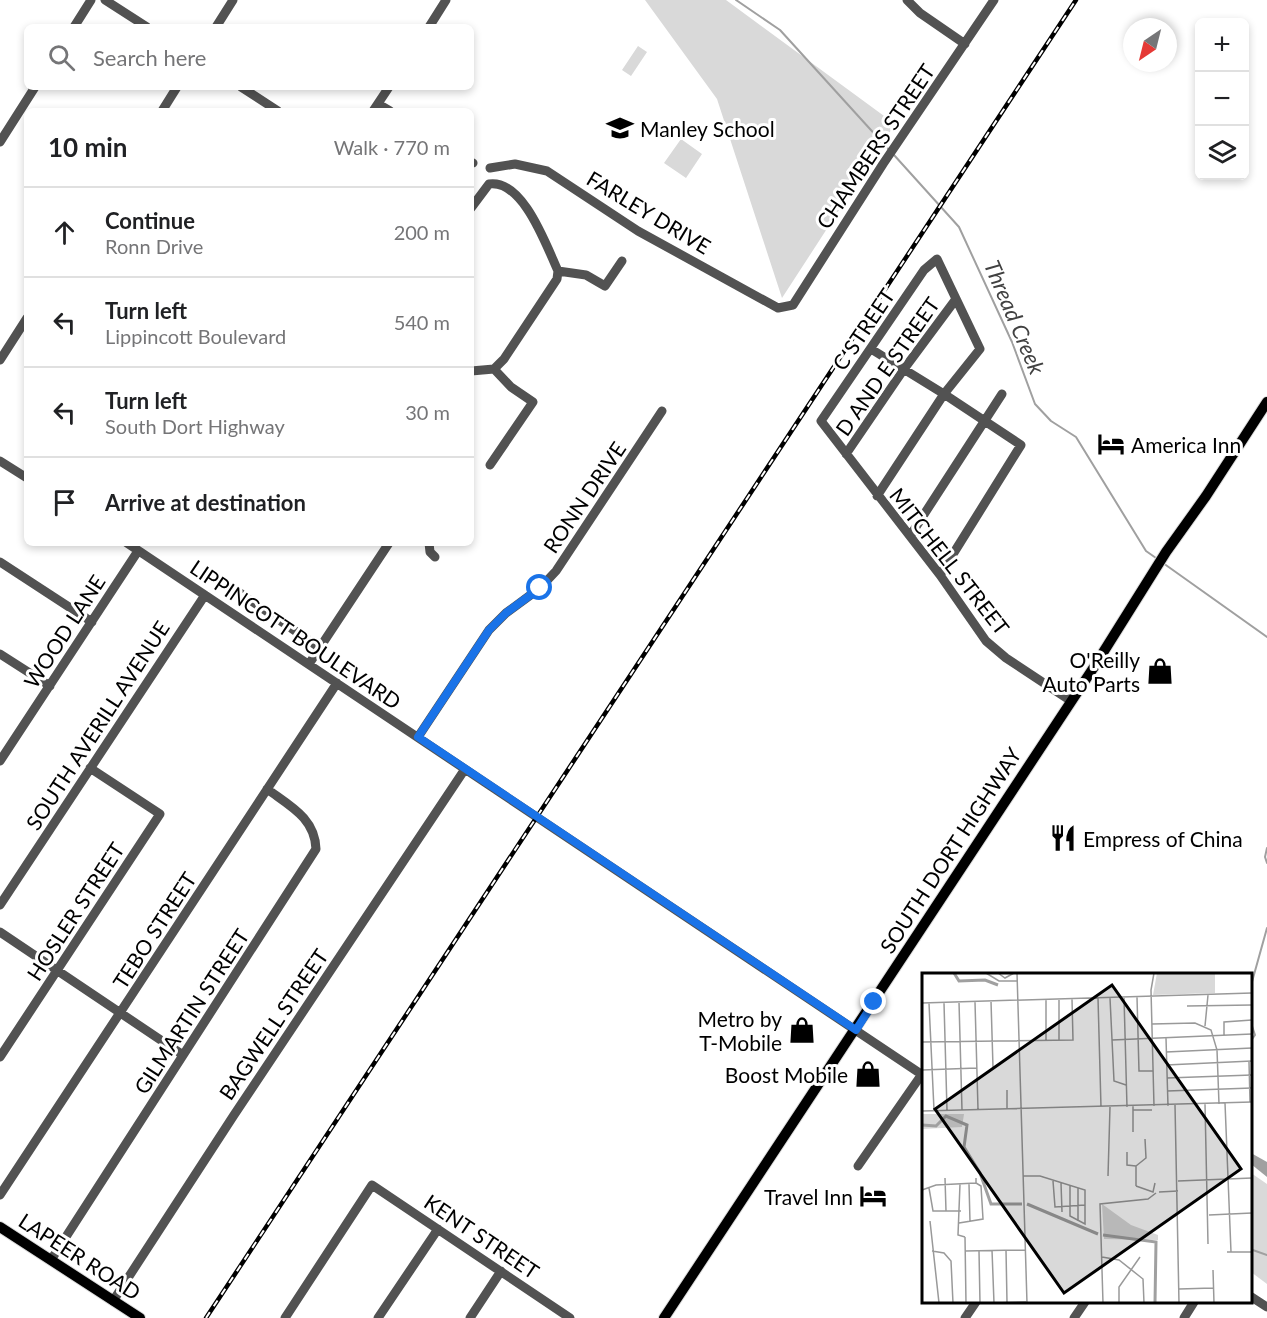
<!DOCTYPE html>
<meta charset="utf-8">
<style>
body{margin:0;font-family:Lato,sans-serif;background:#f2f2f2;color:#202124}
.controls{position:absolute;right:18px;top:18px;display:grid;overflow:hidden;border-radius:9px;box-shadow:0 3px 9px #0003}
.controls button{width:54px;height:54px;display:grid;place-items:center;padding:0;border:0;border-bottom:2px solid #e0e0e0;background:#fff;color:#202124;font:30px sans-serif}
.compass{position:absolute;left:1123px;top:18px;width:54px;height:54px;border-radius:50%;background:#fff;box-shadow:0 3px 9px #0003;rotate:215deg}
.stop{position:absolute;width:18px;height:18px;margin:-14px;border:4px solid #1a73e8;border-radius:50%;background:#fff}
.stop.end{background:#1a73e8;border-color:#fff;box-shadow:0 2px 6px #0008}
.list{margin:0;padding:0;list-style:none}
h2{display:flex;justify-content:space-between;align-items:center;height:78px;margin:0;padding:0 24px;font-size:26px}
h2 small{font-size:20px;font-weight:400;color:#757577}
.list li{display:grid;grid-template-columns:39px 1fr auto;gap:18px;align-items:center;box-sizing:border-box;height:90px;padding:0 24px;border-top:2px solid #e0e0e0}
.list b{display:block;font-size:22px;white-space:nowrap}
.list p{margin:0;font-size:20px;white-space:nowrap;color:#757577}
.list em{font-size:20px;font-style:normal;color:#757577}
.icon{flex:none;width:33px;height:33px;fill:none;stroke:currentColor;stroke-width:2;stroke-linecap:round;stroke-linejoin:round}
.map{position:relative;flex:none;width:1267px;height:1318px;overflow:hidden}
.search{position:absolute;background:#fff;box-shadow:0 3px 9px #0003;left:24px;top:24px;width:450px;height:66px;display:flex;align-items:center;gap:15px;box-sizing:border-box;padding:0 21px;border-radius:9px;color:#757577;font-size:22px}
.panel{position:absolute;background:#fff;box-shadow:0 3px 9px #0003;left:24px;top:108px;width:450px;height:438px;border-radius:9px}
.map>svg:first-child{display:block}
</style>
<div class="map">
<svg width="1267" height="1318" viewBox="0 0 1267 1318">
<rect width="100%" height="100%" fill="#fff"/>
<path fill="#d9d9d9" d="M645,0h81l169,124 -113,174 -65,-199z
M638,46l9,6 -16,24 -9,-6z
M681,139l21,15 -16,24 -22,-15z
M1251,1173l16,11v100l-16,-12z"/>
<path fill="#a0a0a0" d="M1251,1153l16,9v15l-16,-13z"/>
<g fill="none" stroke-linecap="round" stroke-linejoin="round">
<path stroke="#a0a0a0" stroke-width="2" d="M736,0l44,30 110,121
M894,155l65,72 53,115 23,62 16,17 25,16 70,114 10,7
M1163,563l104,74
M1267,848l-2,9 2,6
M1250,989l17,-61
M1250,1020l5,15 -5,7
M1250,1249l17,6"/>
<defs>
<path id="major" d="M0,1227l140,91
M664,1318l430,-651 72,-115 40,-56 61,-94"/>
</defs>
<use href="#major" stroke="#dbdbdb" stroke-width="12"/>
<path stroke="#525252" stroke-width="9" d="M105,0l42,27
M907,0l13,13 45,31
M74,27l17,-27
M216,27l17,-27
M429,27l17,-27
M241,87l37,24
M378,104l12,7
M162,111l15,-24
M373,111l16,-24
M0,142l35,-55
M471,162l2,1
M490,168l25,-4 32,7 91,60 140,77 15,-3 90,-141 111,-164
M471,208l18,-24c34,-5 57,61 69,87l-1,8 -53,80 -10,10 -23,2
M558,271l28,4 19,11 17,-25
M871,349l73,45 77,51 -81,130
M0,360l27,-42
M846,454l58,-85 52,-70
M0,461l27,17
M490,465l43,-63 -22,-15 -17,-18
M877,496l67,-102 36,-45 -43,-90 -13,11 -103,151 119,154 46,66 20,17 65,43
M910,536l92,-142
M127,543l797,533
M429,543l1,9 5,5
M0,562l92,60
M224,582l96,66
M0,654l50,32
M309,664l80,-121
M418,737l71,-107 17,-17 34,-25 16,-17 106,-160
M0,761l138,-210
M0,905l205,-310
M0,932l183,123
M0,1057l160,-243 -70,-46
M858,1166l64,-92
M0,1195l337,-512
M51,1260l265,-411c-1,-31 -26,-43 -49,-60
M1250,1296l17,11
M113,1301l121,-186 231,-346
M285,1318l87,-133 198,133
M378,1318l60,-89
M470,1318l31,-47
M965,1318l11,-16
M1074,1318l11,-16
M1184,1318l10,-16"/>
<use href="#major" stroke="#000" stroke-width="10"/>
<defs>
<path id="rail" d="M206,1318l870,-1318"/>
</defs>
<use href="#rail" stroke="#000" stroke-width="4.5"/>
<use href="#rail" stroke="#fff" stroke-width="2" stroke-dasharray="7" stroke-linecap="butt"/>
</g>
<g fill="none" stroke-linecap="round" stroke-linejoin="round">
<path stroke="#1a73e8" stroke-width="8" d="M540,588l-34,25 -17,17 -71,107 438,293 18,-28"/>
</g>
<defs>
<symbol id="school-bare" viewBox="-9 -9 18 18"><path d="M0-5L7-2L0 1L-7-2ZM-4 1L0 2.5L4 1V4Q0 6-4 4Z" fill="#000" stroke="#fff" stroke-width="2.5" paint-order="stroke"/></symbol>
<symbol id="hotel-bare" viewBox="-9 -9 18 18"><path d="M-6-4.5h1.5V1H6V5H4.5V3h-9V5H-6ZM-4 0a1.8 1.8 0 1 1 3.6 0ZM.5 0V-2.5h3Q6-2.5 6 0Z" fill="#000" stroke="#fff" stroke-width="2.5" paint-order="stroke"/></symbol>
<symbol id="shop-bare" viewBox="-9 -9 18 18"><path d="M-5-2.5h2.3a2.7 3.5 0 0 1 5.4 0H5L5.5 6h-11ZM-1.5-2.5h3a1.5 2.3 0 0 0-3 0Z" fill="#000" stroke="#fff" stroke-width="2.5" paint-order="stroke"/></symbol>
<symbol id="restaurant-bare" viewBox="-9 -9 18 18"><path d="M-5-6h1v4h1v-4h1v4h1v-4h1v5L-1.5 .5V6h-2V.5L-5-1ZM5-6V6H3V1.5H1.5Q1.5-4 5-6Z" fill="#000" stroke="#fff" stroke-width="2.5" paint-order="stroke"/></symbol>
</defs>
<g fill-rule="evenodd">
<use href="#school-bare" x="601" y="109" width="38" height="38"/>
<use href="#hotel-bare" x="1092" y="425" width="38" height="38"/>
<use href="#shop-bare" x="1141" y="652" width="38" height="38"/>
<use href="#restaurant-bare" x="1044" y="819" width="38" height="38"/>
<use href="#shop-bare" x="783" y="1011" width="38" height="38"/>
<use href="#shop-bare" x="849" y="1055" width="38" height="38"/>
<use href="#hotel-bare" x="854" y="1177" width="38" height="38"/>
</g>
<g text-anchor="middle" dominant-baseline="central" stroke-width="6" stroke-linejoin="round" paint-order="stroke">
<g font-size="21" fill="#000" stroke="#fff" text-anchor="end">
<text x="640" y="128" text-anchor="start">Manley School</text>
<text x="1131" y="444" text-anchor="start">America Inn</text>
<text x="1140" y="659">O'Reilly<tspan x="1140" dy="24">Auto Parts</tspan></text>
<text x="1083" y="838" text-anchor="start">Empress of China</text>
<text x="782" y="1018">Metro by<tspan x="782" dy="24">T-Mobile</tspan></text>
<text x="848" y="1074">Boost Mobile</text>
<text x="853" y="1196">Travel Inn</text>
</g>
<g font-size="21" fill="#000" stroke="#fff">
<text transform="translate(875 146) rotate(-56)">CHAMBERS STREET</text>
<text transform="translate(649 212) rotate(31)">FARLEY DRIVE</text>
<text transform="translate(863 329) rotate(-56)">C STREET</text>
<text transform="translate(887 366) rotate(-55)">D AND E STREET</text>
<text transform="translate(584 497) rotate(-56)">RONN DRIVE</text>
<text transform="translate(950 561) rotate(52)">MITCHELL STREET</text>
<text transform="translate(64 631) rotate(-57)">WOOD LANE</text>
<text transform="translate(296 634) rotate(34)">LIPPINCOTT BOULEVARD</text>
<text transform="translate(97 725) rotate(-57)">SOUTH AVERILL AVENUE</text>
<text transform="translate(950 850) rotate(-57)">SOUTH DORT HIGHWAY</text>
<text transform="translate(75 911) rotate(-57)">HOSLER STREET</text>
<text transform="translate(154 930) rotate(-57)">TEBO STREET</text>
<text transform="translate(191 1011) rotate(-57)">GILMARTIN STREET</text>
<text transform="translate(273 1024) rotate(-56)">BAGWELL STREET</text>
<text transform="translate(482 1236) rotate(34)">KENT STREET</text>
<text transform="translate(80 1256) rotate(33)">LAPEER ROAD</text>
</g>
<g font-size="22" font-style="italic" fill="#414141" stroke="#fff">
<text transform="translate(1015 317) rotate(67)">Thread Creek</text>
</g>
</g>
<g transform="translate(922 973)">
<rect width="330" height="330" fill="#fff"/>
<path d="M235,0h58v20l-62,2zM0,141h42l-2,13 -40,2zM180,231l29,21 27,10v5l-54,-1z" fill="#d9d9d9"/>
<path fill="none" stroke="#a0a0a0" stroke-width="3" d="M32,0l5,8 26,-1 13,5M0,152l14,1 10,-10 21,9 -3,22 16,26 11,31h31M105,231l71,30M181,262l53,7 -1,61"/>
<path fill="none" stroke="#999" stroke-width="1.5" d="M64,0l13,8h18M76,0l7,5 9,-5M95,0l10,330M202,24l3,110M215,24l2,74h14M176,25l3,109M188,25l4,83 12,4M124,27v40M137,27v40M69,28l2,66M37,29l3,108M53,29l3,107M0,30l330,-10M7,30l5,107M22,30l3,107M265,33l65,-1M230,51l43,-1 16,7 6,20 2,54M283,53l3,-31M302,62v-13l28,-2M244,65l2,68M190,67l140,-6M0,69l151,-2 -1,-41M244,79l86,-4M327,89l1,40M244,92l86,-4M0,97l55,-2M245,105l85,-3M85,117v19M245,118l85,-3M303,130l6,149M283,131l3,140M253,132l4,198M211,133v26M232,133l-3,-116 3,-17M211,137h19M0,138l330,-9M205,179v13l9,1M214,193l10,-8 -1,-19M214,193v20M101,203h17l45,14v34l-15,-8v-30M186,203l2,-69M23,205l1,33M131,208l2,26 30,-2M256,208l74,-3M139,210l1,29M38,211l-2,51 7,2M47,211l1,38M214,213l17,6 2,-9M7,215l4,23h28M0,217l14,-5 40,-2M237,219l19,-1M287,242l43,-2M8,248l9,82M156,248v-33M37,250l24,-4 -2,-33 -5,-3v-5M43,264l1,66M70,277l2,53M84,277l1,52M10,278l12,2 7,8 2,42M43,278l60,-1M57,278l1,52M305,279h25M180,284l17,3 24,19 1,24M291,297l1,33M257,316l34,-1M72,330l32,-1M181,330l-3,-99 48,-5 8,-6M197,330v-16l21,-30"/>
<path fill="#000" fill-opacity="0.15" stroke="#000" stroke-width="3" d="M190,12l129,184 -177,124 -129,-184z"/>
<rect width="330" height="330" fill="none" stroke="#000" stroke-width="3"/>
</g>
</svg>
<div class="controls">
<button>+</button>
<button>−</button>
<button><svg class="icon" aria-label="layers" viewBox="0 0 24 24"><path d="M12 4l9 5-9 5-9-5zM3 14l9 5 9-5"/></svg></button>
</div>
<svg class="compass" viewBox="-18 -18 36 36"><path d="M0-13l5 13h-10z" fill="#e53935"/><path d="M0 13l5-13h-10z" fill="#757577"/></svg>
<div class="stop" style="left:540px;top:588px"></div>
<div class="stop end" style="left:874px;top:1002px"></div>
<div class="search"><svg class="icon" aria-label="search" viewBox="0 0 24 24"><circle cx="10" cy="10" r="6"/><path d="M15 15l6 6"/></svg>Search here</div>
<section class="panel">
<h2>10 min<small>Walk · 770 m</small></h2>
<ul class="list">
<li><svg class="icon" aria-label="ahead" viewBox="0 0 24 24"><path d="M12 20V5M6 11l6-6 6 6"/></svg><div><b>Continue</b><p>Ronn Drive</p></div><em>200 m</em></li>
<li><svg class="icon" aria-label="left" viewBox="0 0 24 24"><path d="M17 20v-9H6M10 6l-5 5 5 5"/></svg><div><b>Turn left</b><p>Lippincott Boulevard</p></div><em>540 m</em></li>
<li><svg class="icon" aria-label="left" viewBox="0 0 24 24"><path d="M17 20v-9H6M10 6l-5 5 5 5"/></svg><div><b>Turn left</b><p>South Dort Highway</p></div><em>30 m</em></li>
<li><svg class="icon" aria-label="arrive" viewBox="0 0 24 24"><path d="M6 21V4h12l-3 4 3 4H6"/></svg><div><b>Arrive at destination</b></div></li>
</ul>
</section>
</div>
